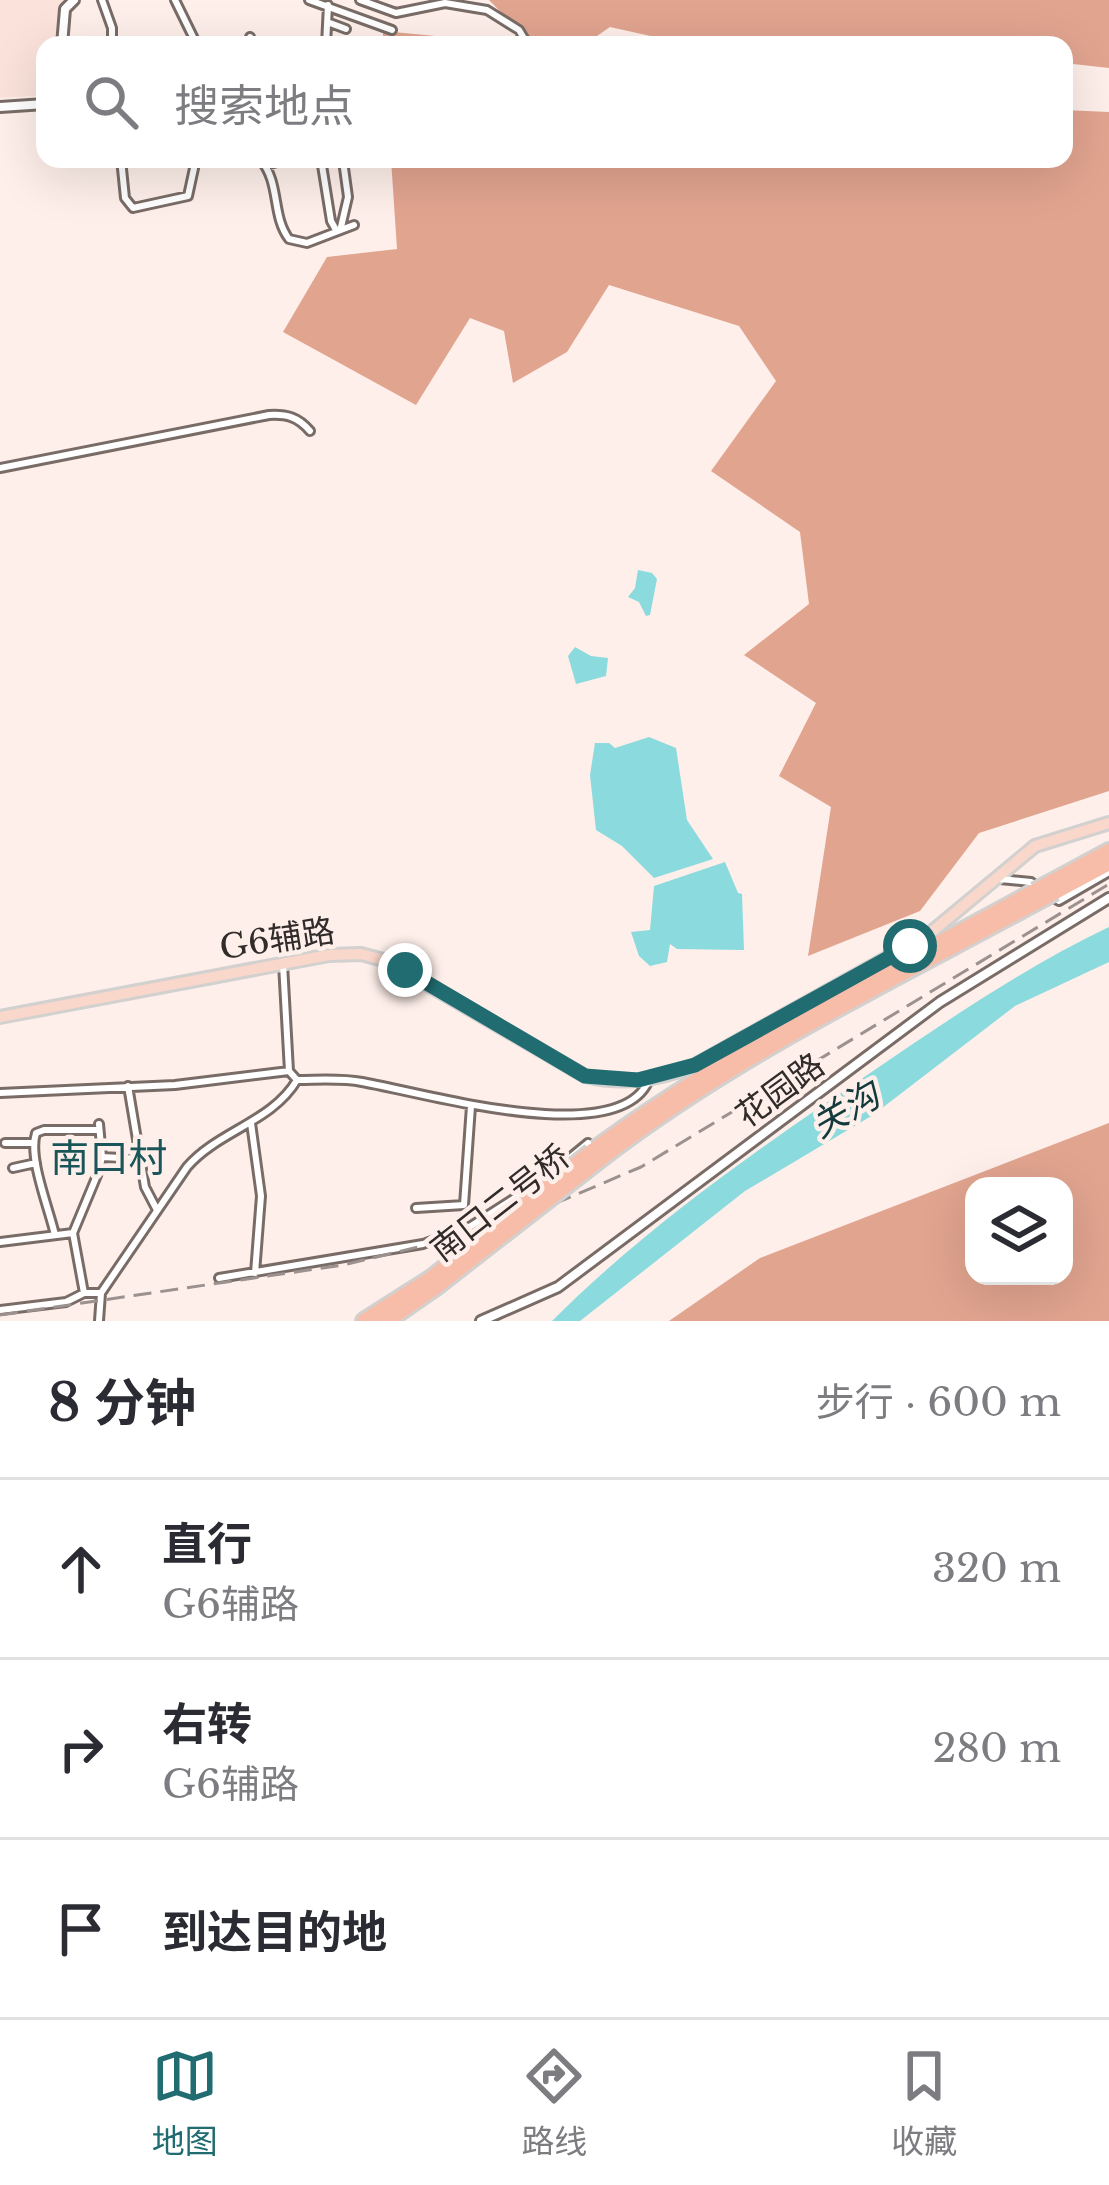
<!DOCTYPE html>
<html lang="zh">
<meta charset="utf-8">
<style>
body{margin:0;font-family:"Libre Baskerville","Noto Sans SC",serif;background:#f7f7f7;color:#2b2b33}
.controls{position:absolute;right:36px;bottom:36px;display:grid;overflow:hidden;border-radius:24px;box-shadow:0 12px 48px #0002}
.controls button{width:108px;height:108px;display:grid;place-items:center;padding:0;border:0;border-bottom:3px solid #e1e1e2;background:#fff;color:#2b2b33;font:60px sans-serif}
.stop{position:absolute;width:36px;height:36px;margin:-27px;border:9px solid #206c70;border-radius:50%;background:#fff}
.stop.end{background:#206c70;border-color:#fff;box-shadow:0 3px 12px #0008}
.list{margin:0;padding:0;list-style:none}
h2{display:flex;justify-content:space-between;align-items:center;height:156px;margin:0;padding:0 48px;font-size:51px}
h2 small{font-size:39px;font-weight:400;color:#7c7c81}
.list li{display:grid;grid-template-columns:78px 1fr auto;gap:36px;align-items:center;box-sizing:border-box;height:180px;padding:0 48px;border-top:3px solid #e1e1e2}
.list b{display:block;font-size:45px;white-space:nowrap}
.list p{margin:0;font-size:39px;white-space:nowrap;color:#7c7c81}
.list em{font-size:39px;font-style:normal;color:#7c7c81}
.icon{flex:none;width:66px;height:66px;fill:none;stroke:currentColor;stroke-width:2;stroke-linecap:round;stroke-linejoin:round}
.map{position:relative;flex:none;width:1109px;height:1321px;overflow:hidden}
.search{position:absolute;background:#fff;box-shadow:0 12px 48px #0002;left:36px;right:36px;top:36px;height:132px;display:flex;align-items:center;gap:30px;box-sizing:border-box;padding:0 42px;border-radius:24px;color:#7c7c81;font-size:45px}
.sheet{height:696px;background:#fff}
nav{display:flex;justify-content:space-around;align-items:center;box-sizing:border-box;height:168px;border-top:3px solid #e1e1e2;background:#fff;font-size:33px;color:#7c7c81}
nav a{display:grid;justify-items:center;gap:6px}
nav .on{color:#206c70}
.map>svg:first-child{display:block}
</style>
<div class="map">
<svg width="1109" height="1321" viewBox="0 0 1109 1321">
<rect width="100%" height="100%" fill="#feefea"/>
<path fill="#fbe3db" d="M0,0h64l-8,45h-11v50l-45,3z"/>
<path fill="#e1a48f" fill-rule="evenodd" d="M489,0h620v68l-45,-5v-18h-213l-39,-8 -40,8h-81l-81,-18 -26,18h-51z
M383,31l115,11 4,3h-119z
M1064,110l45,2v679l-130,42 -59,78 -112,45 23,-149 -52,-31 37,-73 -72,-48 65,-51 -9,-72 -89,-61 65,-90 -37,-55 -130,-41 -42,67 -54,31 -9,-52 -34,-13 -54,87 -133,-73 44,-75 70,-8 -6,-90h673z
M1109,1123v198h-440l91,-63zM1064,1186v90h-90v-90z"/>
<path fill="#8adade" d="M638,570l14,3 5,6 -7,36 -4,1 -7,-14 -11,-5 7,-9z
M575,647l16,9 17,2 -2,18 -30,8 -8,-28z
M649,737l27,11 11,72 26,39 -59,19 -32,-32 -26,-16 -6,-55 5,-32h14l6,5z
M725,862l13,31 4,1 2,56 -67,-1 -7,-5 -3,18 -17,4 -11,-10 -8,-24 19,-2 4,-44z
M1109,927v35l-94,44 -142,109 -128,76 -165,130h-28c97,-97 210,-175 324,-252 75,-51 151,-103 233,-142z"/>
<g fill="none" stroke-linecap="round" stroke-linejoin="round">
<defs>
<path id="minor" d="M102,0l10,28v17
M175,0l22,45
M309,0l83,30
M360,0l36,13 49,-10 42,7 32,20 9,15
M330,23l16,6
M249,45l1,-8
M326,45l2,-40
M121,159l4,39 8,10 55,-12 8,-37
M260,159c21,24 11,56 29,80l18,4 47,-18
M321,159l10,62 5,9
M266,165l19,-5
M341,227l7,-30 -4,-29
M0,468l269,-53c18,-1 29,2 41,16
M1000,879l31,3 8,6
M1050,895l9,6 50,-29
M283,964l6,107 8,9
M297,1080c21,0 44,-2 65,2 59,10 254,68 286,0
M128,1086l17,101 12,23
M0,1093l175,-8 114,-14
M251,1123l10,73 -6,77
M5,1143h28
M102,1157l38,2
M13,1168l23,-5
M416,1208l48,-3 7,-99
M55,1235c-6,-27 -27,-77 -19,-102l8,-3h55
M0,1242l73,-9
M219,1278l204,-34 48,-18 72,-46 45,-37
M84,1293l-11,-60 25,-60 4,-16 -3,-33
M0,1310l66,-8 18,-9h17
M99,1321l2,-28 86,-126c31,-36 85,-45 110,-87"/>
<path id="tertiary" d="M62,45l3,-36 9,-9
M0,107l45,-3
M481,1321l77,-34 382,-285 169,-104"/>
<path id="primary" d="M0,1017l329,-62 32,-1 26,7 198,115c37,9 75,4 110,-11l233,-130 107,-89 74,-23"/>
<path id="motorway" d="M1046,885l63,-34
M1055,892l54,-29
M591,1152c138,-102 293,-178 444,-261
M598,1161c137,-106 295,-181 446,-263
M364,1321l66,-42
M387,1321l49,-34"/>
</defs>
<use href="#minor" stroke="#796c67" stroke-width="12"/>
<use href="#tertiary" stroke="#796c67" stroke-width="14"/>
<use href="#primary" stroke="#d2d1d0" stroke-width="16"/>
<use href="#motorway" stroke="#d2d1d0" stroke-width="20"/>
<use href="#minor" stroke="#fff" stroke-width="6"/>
<use href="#tertiary" stroke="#fff" stroke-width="8"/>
<use href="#primary" stroke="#fad7cb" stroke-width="10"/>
<use href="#motorway" stroke="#f7bda9" stroke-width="14"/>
<path stroke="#9b918e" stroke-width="3" stroke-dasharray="18 9" stroke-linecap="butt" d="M0,1315l343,-50 154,-37 144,-61 468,-283"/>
<defs>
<path id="motorway-bridge" d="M1035,891l11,-6
M1044,898l11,-6
M430,1279l161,-127
M436,1287l162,-126"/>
</defs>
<use href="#motorway-bridge" stroke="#d2d1d0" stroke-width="20" stroke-linecap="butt"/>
<use href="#motorway-bridge" stroke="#f7bda9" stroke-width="14"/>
</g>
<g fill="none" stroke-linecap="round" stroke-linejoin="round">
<path stroke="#206c70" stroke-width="15" d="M405,970l180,106 53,4 57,-15 215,-119"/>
</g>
<g text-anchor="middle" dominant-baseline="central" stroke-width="9" stroke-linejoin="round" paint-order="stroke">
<g font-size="33" fill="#312c2a" stroke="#feefea">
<text transform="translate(277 939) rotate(-9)">G6辅路</text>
<text transform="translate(780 1090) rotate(-36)">花园路</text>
<text transform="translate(500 1203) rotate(-38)">南口二号桥</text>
</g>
<g font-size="36" font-style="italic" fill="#133a3c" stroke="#feefea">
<text transform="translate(845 1110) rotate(-30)">关沟</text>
</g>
<g font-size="39" fill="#1a5659" stroke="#feefea">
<text x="109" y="1158">南口村</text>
</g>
</g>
</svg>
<div class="controls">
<button><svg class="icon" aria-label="layers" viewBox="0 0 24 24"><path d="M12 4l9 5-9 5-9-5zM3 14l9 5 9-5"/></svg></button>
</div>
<div class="stop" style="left:910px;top:946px"></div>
<div class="stop end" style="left:405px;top:970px"></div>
<div class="search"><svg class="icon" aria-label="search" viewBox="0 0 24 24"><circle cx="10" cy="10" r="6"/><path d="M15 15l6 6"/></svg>搜索地点</div>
</div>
<section class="sheet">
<h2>8 分钟<small>步行 · 600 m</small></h2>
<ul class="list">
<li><svg class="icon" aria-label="ahead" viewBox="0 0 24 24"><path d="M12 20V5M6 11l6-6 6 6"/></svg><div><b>直行</b><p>G6辅路</p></div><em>320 m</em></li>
<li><svg class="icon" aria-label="right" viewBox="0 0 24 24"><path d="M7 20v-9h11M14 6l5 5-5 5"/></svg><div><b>右转</b><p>G6辅路</p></div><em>280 m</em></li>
<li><svg class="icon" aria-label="arrive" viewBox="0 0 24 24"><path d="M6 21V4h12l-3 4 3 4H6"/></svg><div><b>到达目的地</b></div></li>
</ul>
</section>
<nav>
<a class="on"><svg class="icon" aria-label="map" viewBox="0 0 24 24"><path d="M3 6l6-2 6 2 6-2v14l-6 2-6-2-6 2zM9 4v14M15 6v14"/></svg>地图</a>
<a><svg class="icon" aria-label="directions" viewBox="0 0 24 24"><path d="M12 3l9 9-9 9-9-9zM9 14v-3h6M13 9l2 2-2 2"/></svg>路线</a>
<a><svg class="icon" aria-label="saved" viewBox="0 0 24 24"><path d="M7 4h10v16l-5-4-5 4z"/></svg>收藏</a>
</nav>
